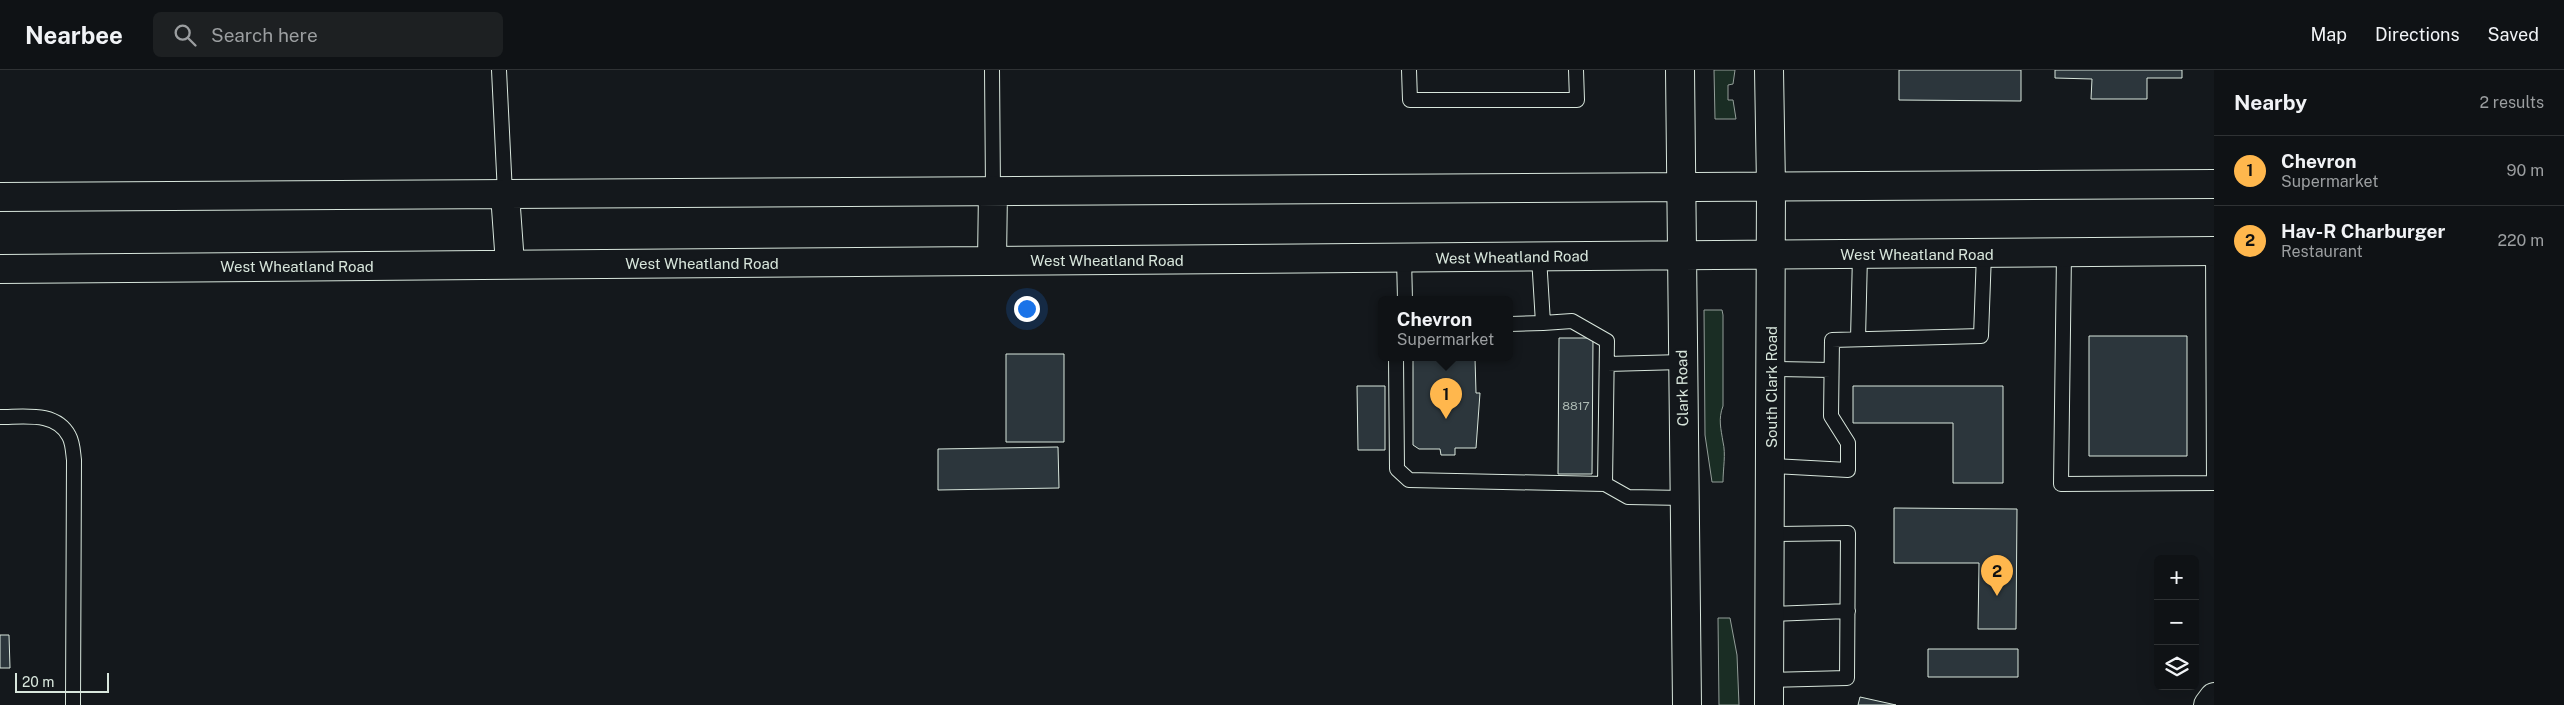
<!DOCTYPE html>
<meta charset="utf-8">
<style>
body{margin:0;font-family:"Public Sans",sans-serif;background:#1d2022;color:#f1f3f6}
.controls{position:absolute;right:15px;bottom:15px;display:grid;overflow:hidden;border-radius:8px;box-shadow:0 5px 20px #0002}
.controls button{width:45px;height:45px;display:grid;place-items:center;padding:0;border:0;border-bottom:1px solid #2f3234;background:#0f1215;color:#f1f3f6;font:25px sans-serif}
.scale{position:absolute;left:15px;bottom:12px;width:94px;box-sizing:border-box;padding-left:5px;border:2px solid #d8e6dc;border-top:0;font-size:14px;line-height:18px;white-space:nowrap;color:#d8e6dc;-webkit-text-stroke:4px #14181c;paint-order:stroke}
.you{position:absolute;left:1026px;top:238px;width:18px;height:18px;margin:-12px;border:4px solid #fff;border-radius:50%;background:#1a73e8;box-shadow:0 0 0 8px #1a73e833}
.badge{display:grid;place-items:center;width:32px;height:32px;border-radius:50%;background:#ffb74d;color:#111;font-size:16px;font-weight:700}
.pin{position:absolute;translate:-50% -41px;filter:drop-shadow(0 1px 2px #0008)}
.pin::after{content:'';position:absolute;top:26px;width:18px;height:15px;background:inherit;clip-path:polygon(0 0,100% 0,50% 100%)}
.popup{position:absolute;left:1378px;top:226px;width:135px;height:65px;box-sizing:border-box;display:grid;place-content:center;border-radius:8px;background:#0f1215;filter:drop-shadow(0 1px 4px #0005);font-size:16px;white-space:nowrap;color:#9b9ea0}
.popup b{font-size:19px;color:#f1f3f6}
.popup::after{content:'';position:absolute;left:50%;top:100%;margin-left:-10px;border:10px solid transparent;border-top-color:#0f1215}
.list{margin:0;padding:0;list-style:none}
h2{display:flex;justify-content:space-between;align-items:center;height:65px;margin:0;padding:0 20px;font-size:21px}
h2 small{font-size:16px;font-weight:400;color:#9b9ea0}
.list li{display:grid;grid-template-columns:32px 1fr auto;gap:15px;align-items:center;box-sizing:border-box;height:70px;padding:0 20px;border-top:1px solid #2f3234}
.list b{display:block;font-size:19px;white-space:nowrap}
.list p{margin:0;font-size:16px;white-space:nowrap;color:#9b9ea0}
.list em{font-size:16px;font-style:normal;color:#9b9ea0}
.icon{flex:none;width:28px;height:28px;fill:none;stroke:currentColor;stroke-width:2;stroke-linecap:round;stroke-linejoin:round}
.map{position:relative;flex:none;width:2214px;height:635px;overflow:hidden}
header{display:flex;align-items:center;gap:30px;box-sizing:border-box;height:70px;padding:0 25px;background:#0f1215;border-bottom:1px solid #2f3234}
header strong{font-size:24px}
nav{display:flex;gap:28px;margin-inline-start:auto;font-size:18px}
.search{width:350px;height:45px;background:#1d2022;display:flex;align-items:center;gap:12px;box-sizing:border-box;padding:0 18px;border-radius:8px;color:#9b9ea0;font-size:19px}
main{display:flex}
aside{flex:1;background:#0f1215}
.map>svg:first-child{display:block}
</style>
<header>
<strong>Nearbee</strong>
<div class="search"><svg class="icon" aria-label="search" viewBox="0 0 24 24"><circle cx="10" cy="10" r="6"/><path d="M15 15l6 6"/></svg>Search here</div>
<nav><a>Map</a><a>Directions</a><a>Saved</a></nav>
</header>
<main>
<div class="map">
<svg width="2214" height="635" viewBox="0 0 2214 635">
<rect width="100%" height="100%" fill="#14181c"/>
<path fill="#1a2d24" stroke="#939e99" d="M1714,0h21l-2,14 -5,1v15h5l3,19h-21z
M1704,240h18l1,5v91c-5,13 -2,23 0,36 3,12 0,27 0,40h-11l-7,-47z
M1718,548h12l7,37 2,50h-20z"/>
<path fill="#2c363c" stroke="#d8e6dc" d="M1899,0h122v31l-122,-1z
M2055,0h127v8h-35v21h-56l1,-20 -37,-1z
M2089,266h98v120h-98z
M1559,268h34l-1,136h-34z
M1006,284h58v88h-58z
M1413,288h62l1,35h4l-4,55h-21v7h-14l-1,-6h-21l-6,-4z
M1357,316h28v64h-27z
M1853,316h150v97h-50v-60h-100z
M1058,377l1,41 -121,2v-41z
M1894,438l123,1 -1,120h-38l1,-66h-85z
M0,565h9l1,33h-10z
M1928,579h90v28h-90z
M1860,627l36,8h-38z"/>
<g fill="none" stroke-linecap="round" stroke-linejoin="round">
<defs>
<path id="lane" d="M499,0l6,124
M992,0l1,120
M1409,0l1,30h167l-1,-30
M2064,183l-3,231 153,-1 -1,-232
M1404,188l1,42
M1510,254l33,-1 -4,-66
M1858,269l2,-84
M1396,288l1,111 12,11 196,4 2,-143 -35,-20 -29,2
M1607,294l75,-2
M1771,299l60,1
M0,347c24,0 56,-6 69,19 4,7 4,17 5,24l-1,245
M1771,396l77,4v-27l-17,-27 1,-76 149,-4 3,-83
M1605,414l23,13 56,1
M1770,544l78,-3
M1769,610l78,-2 1,-145 -78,1"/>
<path id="street" d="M2208,635l6,-8"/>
<path id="secondary" d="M1680,0l7,635
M1769,0l2,116 -2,519
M505,124l5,70
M0,127l2214,-13
M992,191l1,-71
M0,199l2214,-18"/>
</defs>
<use href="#lane" stroke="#d8e6dc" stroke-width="16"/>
<use href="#street" stroke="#d8e6dc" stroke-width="30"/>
<use href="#secondary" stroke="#d8e6dc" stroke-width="30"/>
<use href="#lane" stroke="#14181c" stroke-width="14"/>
<use href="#street" stroke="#14181c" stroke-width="28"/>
<use href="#secondary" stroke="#14181c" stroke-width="28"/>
</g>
<g text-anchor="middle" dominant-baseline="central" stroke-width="4" stroke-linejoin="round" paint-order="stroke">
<g font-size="12" fill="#adbab4">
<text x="1576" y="336">8817</text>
</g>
<g font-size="15" fill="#d8e6dc" stroke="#14181c">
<text x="1917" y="184">West Wheatland Road</text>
<text transform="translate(1512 187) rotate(-1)">West Wheatland Road</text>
<text x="1107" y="190">West Wheatland Road</text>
<text x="702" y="193">West Wheatland Road</text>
<text x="297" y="196">West Wheatland Road</text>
<text transform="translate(1771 317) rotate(-90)">South Clark Road</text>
<text transform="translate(1682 318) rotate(-91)">Clark Road</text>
</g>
</g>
</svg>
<div class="controls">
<button>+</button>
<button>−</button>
<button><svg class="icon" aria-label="layers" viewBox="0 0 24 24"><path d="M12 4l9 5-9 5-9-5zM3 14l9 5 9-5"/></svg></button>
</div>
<div class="scale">20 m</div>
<div class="you"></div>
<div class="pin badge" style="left:1446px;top:349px">1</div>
<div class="popup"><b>Chevron</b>Supermarket</div>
<div class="pin badge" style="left:1997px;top:526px">2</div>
</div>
<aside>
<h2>Nearby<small>2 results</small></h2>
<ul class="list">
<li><span class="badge">1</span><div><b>Chevron</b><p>Supermarket</p></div><em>90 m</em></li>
<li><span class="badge">2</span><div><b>Hav-R Charburger</b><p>Restaurant</p></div><em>220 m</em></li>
</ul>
</aside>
</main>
